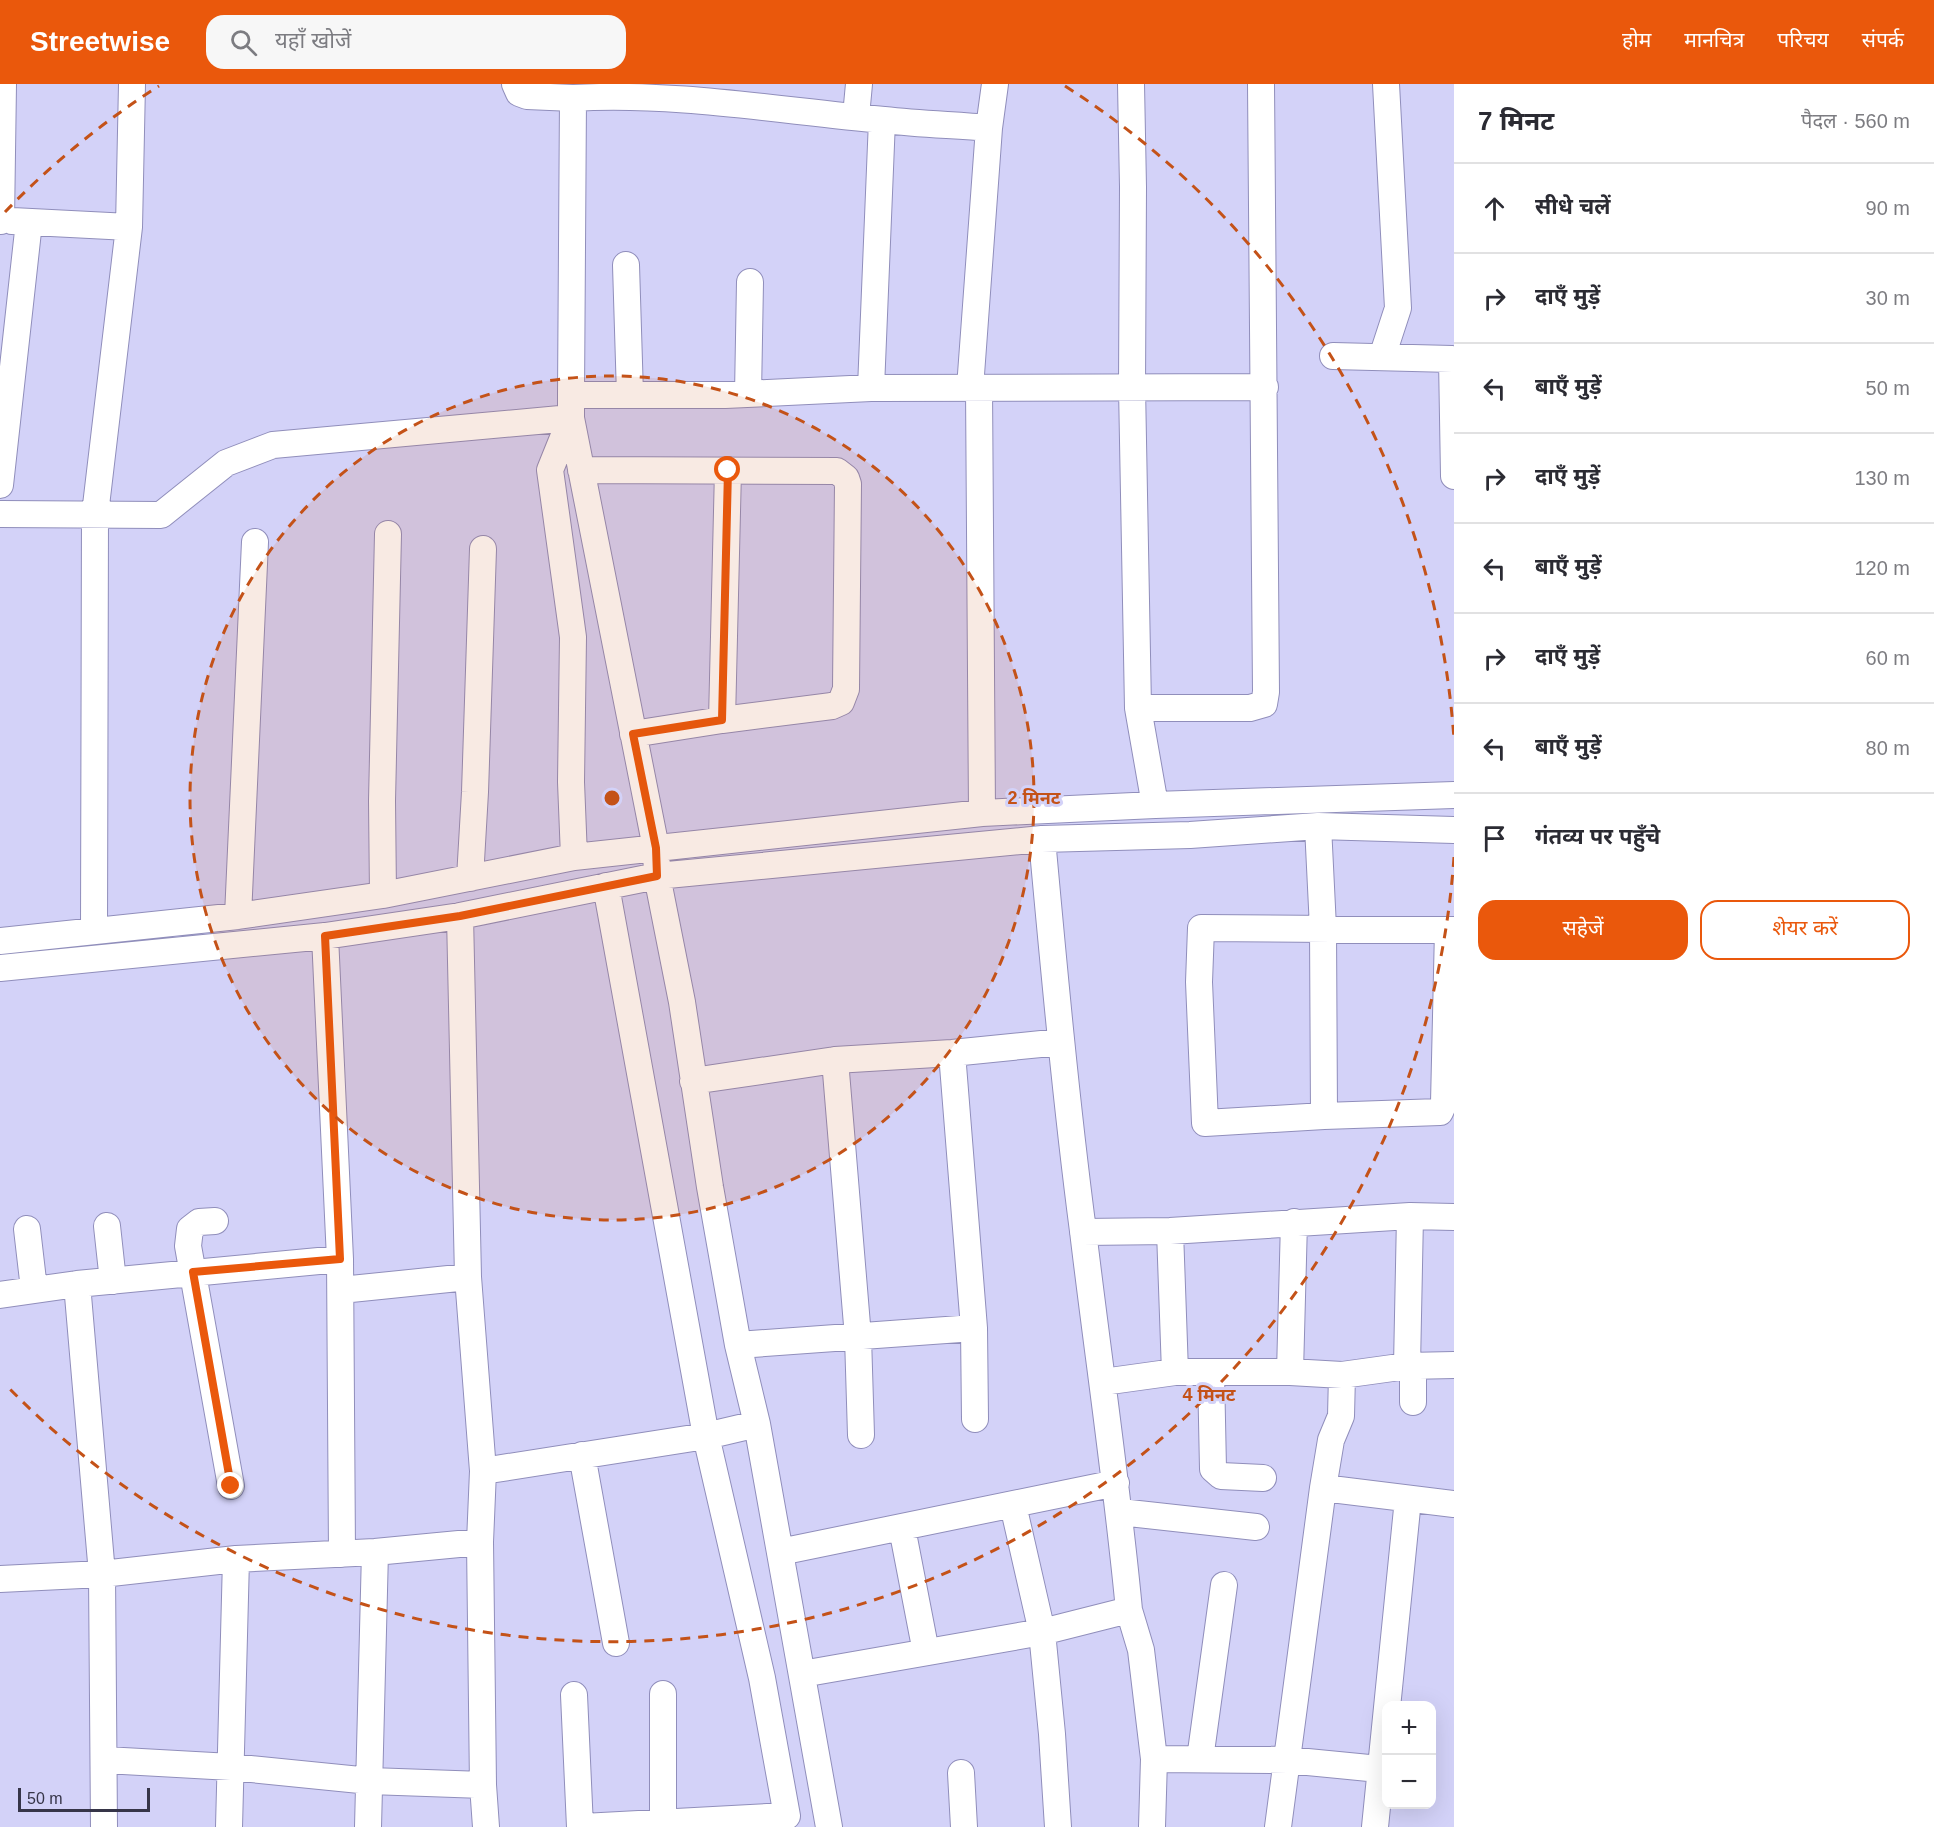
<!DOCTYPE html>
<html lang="hi">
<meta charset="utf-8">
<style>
body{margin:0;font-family:Arial,"Noto Sans Devanagari",sans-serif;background:#f7f7f7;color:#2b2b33}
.controls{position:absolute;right:18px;bottom:18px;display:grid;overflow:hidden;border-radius:12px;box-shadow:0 6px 24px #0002}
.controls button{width:54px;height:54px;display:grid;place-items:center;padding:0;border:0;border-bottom:2px solid #e1e1e2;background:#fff;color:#2b2b33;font:30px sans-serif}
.scale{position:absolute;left:18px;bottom:15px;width:132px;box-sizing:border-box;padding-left:6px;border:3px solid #363548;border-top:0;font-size:16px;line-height:21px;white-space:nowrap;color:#363548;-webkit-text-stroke:4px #d3d2f8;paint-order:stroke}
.stop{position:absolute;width:18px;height:18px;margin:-14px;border:4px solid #ea580c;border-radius:50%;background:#fff}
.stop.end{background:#ea580c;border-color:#fff;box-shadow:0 2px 6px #0008}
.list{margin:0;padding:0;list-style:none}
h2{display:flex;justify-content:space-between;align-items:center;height:78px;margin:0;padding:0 24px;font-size:26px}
h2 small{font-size:20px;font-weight:400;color:#7c7c81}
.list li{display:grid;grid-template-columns:39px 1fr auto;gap:18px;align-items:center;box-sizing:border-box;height:90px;padding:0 24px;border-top:2px solid #e1e1e2}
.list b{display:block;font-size:22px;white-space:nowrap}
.list em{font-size:20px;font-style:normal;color:#7c7c81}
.actions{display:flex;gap:12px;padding:18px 24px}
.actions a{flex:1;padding:14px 0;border:2px solid #ea580c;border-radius:18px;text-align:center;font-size:21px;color:#ea580c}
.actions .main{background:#ea580c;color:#fff}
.icon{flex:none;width:33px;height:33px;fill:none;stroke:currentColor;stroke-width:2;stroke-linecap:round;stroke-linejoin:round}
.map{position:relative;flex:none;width:1454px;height:1743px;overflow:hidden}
header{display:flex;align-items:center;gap:36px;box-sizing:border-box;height:84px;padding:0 30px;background:#ea580c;color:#fff}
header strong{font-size:28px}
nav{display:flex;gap:33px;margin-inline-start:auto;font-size:21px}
.search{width:420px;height:54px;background:#f7f7f7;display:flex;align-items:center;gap:15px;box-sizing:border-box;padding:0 21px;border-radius:18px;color:#7c7c81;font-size:22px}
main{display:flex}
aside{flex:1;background:#fff}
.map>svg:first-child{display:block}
</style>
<header>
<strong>Streetwise</strong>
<div class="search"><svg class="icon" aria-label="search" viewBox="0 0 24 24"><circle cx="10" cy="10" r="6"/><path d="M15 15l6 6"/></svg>यहाँ खोजें</div>
<nav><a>होम</a><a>मानचित्र</a><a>परिचय</a><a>संपर्क</a></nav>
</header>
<main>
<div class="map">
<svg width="1454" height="1743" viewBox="0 0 1454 1743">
<rect width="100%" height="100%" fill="#d3d2f8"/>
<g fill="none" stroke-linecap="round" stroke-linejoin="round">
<defs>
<path id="minor" d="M515,0l4,9 8,3 46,2 -2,297
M1131,0l2,103 -1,200 6,321 17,97
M573,14c103,-6 208,13 311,22 35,4 70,5 105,8l-19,260
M856,32l3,-32
M989,44l6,-44
M1,137l2,-137
M12,137l117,6
M626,181l4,130
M1333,272l119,3 2,117
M1382,273l16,-49 -12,-224
M871,304l11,-268
M979,304l3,425
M748,310l2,-112
M581,386l256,1 9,7 2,6 -2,205 -5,13 -9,4 -110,14 -89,14
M0,401l29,-263
M0,430l161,1 65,-52 47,-18 298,-27 85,430 1,28 25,126 28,185 28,158 19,79 72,403
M1138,624h112l14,-4 2,-12 -5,-608
M722,636l6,-250
M1318,742l5,102 1,188
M1042,755c12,131 24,262 41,392 15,126 34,252 46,379
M574,773l-3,-75 2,-145 -23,-167 21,-52v-23h154l146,-7 394,-1
M470,794l5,-86 8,-243
M383,811l-1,-94 6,-267
M238,832l17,-374
M460,832l8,361 15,194
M1448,846l-4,173 -4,9 -116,4 -119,7 -6,-141 2,-54 253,2
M94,847l1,-417 34,-287 3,-143
M325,852l15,323 2,295
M0,857l238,-25 145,-21 191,-38 408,-44 173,-8 299,-10
M0,884l325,-32 135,-20 197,-40 385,-37 148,-4 128,-9 136,4
M952,969l22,275 1,91
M835,976l23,277 3,98
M693,997l142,-21 117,-7 109,-11
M215,1137l-16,1 -9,7 -2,17 43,240
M107,1142l6,55
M27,1145l7,60
M1170,1147l5,141
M1083,1148l87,-1 240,-15 44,1
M77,1200l25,290 2,253
M341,1206l127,-13
M0,1211l77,-11 263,-25
M738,1261l236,-17
M1407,1282l3,-150
M1211,1288l2,97 8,7 42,2
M1290,1288l4,-150
M1103,1298l72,-10h115l52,3 65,-9 47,-1
M1413,1318v-36
M582,1371l34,188
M1323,1404l131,16
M1013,1421l29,127 10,102 6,93
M1120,1428l136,15
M902,1444l24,124
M780,1468l336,-69
M0,1495l102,-5 134,-15 139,-7 105,-10
M802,1590l240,-42 87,-22 12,40 13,109 -2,68
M574,1611l6,132
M1154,1675l133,1 92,9
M1200,1675l24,-174
M105,1676l126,7 139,14 113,4
M961,1689l3,54
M663,1739v-129
M229,1743l7,-268
M368,1743l7,-275
M486,1743l-3,-42 -3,-243 3,-71 223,-35 51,-12
M583,1743l204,-11 -25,-138 -56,-242 -100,-550
M1278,1743l45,-339 8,-48 10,-24 1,-41
M1375,1743l33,-328"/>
</defs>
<use href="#minor" stroke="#908ebb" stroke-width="28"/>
<use href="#minor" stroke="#fff" stroke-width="26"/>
</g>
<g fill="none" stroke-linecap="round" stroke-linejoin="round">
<path stroke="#ea580c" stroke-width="8" d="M231,1402l-38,-214 147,-13 -15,-323 135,-20 197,-40 -1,-28 -23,-114 89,-14 6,-250"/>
</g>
<circle cx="612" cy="714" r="422" fill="#c45218" fill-opacity=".12"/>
<g fill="none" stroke="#c45218" stroke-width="3" stroke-dasharray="10 8">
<circle cx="612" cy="714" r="422"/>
<path d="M1454 773A844 844 0 0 1 5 1300M5 128A844 844 0 0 1 159 2M1065 2A844 844 0 0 1 1454 655"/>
</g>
<circle cx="612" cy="714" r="9" fill="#c45218" stroke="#d3d2f8" stroke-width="3"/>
<g font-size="18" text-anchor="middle" font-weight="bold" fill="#c45218" stroke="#d3d2f8" stroke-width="6" stroke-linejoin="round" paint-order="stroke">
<text x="1034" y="720">2 मिनट</text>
<text x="1209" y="1317">4 मिनट</text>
</g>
</svg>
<div class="controls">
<button>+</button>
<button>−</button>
</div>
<div class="scale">50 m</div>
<div class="stop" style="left:728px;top:386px"></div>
<div class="stop end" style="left:231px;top:1402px"></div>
</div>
<aside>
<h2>7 मिनट<small>पैदल · 560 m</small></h2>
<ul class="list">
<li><svg class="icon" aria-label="ahead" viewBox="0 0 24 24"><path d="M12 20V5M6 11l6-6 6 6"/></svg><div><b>सीधे चलें</b></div><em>90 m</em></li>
<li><svg class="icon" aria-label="right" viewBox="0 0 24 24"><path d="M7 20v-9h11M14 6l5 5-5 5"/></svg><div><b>दाएँ मुड़ें</b></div><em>30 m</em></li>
<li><svg class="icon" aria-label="left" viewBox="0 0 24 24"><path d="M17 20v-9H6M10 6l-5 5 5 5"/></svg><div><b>बाएँ मुड़ें</b></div><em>50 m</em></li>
<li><svg class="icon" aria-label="right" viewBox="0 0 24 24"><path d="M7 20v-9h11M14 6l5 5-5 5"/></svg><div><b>दाएँ मुड़ें</b></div><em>130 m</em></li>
<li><svg class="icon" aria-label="left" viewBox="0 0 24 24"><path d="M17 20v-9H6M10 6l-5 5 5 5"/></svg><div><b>बाएँ मुड़ें</b></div><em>120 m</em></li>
<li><svg class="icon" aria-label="right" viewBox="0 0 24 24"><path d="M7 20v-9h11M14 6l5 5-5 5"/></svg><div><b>दाएँ मुड़ें</b></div><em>60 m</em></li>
<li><svg class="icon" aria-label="left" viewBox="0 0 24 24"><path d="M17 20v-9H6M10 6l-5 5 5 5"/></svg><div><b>बाएँ मुड़ें</b></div><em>80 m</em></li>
<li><svg class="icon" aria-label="arrive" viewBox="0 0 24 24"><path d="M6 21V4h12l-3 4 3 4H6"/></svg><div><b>गंतव्य पर पहुँचे</b></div></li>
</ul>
<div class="actions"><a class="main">सहेजें</a><a>शेयर करें</a></div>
</aside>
</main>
